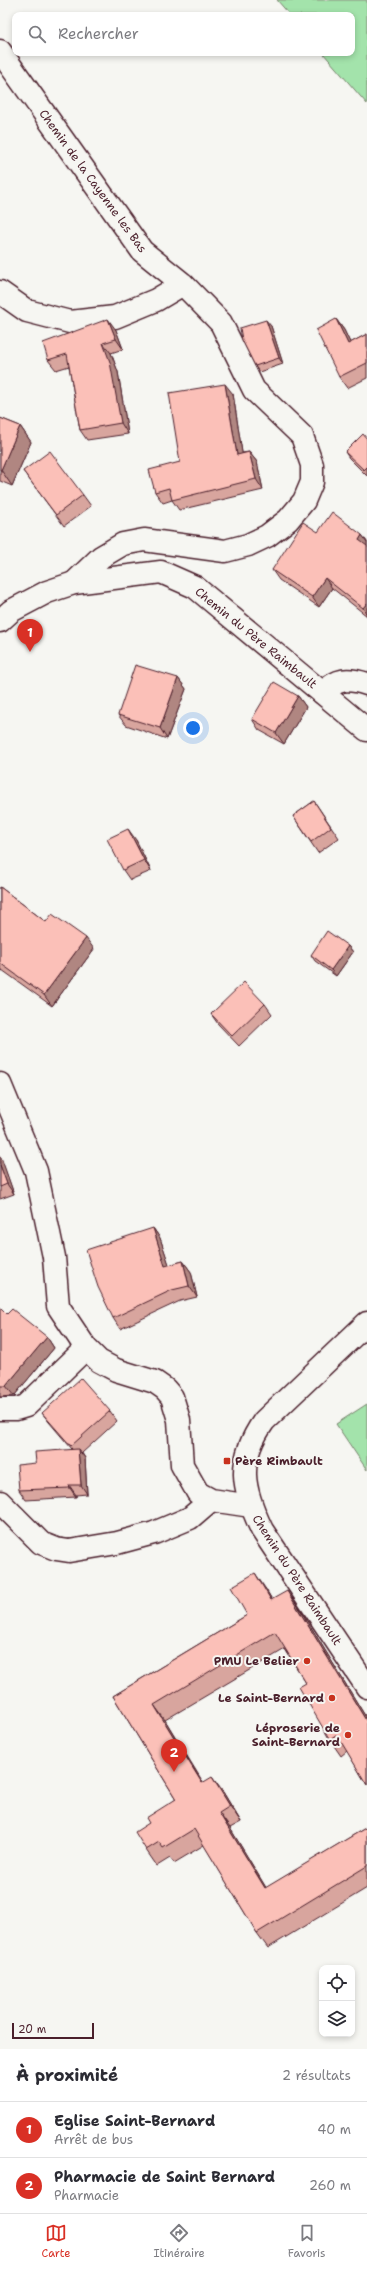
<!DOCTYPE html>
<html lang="fr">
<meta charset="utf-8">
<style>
body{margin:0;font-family:"Shantell Sans",sans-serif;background:#f2f2f3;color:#2b2b33}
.controls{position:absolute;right:12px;bottom:12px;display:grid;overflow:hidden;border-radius:8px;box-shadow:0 2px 6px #0003}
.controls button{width:36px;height:36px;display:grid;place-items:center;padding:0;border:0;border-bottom:1px solid #e1e1e2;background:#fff;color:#2b2b33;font:20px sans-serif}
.scale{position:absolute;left:12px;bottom:10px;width:82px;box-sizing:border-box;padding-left:4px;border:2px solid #4a1f2b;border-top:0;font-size:11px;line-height:14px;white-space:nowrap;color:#4a1f2b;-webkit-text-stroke:3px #f6f6f2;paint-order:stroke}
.you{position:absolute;left:193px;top:728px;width:14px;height:14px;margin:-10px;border:3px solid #fff;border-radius:50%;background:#1a73e8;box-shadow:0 0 0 6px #1a73e833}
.badge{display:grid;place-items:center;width:26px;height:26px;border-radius:50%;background:#d93025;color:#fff;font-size:13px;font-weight:700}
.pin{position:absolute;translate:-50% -33px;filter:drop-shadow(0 1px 2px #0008)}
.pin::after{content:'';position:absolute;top:21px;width:14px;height:12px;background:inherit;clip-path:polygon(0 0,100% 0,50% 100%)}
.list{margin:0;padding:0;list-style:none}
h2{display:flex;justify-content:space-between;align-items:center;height:52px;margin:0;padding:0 16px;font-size:17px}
h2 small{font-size:13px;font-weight:400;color:#7c7c81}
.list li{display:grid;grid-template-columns:26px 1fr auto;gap:12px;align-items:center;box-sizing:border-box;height:56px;padding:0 16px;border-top:1px solid #e1e1e2}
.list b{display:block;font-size:15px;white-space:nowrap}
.list p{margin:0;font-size:13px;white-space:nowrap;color:#7c7c81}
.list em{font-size:13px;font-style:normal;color:#7c7c81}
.icon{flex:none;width:22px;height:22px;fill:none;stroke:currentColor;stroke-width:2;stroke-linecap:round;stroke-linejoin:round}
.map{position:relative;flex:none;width:367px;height:2049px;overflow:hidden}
.search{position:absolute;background:#fff;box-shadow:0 2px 6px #0003;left:12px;right:12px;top:12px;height:44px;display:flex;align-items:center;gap:10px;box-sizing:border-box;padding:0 14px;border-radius:8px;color:#7c7c81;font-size:15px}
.sheet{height:164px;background:#fff}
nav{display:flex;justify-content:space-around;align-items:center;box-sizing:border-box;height:56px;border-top:1px solid #e1e1e2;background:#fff;font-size:11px;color:#7c7c81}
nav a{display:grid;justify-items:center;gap:2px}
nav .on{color:#d93025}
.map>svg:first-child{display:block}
</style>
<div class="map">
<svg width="367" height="2049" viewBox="0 0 367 2049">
<rect width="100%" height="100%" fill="#f6f6f2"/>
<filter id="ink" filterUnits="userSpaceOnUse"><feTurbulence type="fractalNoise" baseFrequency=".025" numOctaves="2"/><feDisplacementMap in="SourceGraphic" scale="8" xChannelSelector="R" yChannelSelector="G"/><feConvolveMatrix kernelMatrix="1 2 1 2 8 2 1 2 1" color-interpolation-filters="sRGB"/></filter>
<g filter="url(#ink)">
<path fill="#a3e3ab" stroke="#76816b" d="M277,0h90v104l-44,-51h29v-38h-62z
M367,1404v66l-31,-46z"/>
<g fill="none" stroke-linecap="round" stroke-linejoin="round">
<defs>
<path id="minor" d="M0,51l142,200 41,33 38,39 33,67 48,46 10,29v17l-8,19 -16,19 -21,16 -19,9 -23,6 -81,-11 -21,4 -22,13 -27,26
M0,292l27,19 43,11 45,-5 41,-17 27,-16
M323,693c14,-15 25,-15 44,-9
M0,1084l36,87 18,86 4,49 28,42 13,13 17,9 39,12 10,7 7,8 7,23 3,45 16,28 13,7 40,6
M0,1409h16l10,-3 60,-58
M0,1502l41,41 15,6 13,2 48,-8 37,-10 36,-15 21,-18"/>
<path id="tertiary" d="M0,621l11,-10 36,-19 27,-9 87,-11 34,15 172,143
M367,1323l-103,98c-28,40 -22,67 -2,109l105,157"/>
</defs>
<use href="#minor" stroke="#4a1f2b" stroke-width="25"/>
<use href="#tertiary" stroke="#4a1f2b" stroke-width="25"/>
<use href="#minor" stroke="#f6f6f2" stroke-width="22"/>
<use href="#tertiary" stroke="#f6f6f2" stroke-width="22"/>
</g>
<path fill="#d8a59e" stroke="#4a1f2b" d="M336,319l8,11 6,13 17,-9v44l-20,10 -8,-11z
M271,326l12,38 -24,8 -4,-6z
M116,330l7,19 -12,4 7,19 10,62 -41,6 -7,-10 -11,-64 -13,4 -8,-10z
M233,394l9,59 7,-1 8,10 6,28 -84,20 -7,-10 -9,3 -8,-11 25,-30z
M0,418l20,8 11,16 -19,44 -12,-5z
M367,439v37l-18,-18 -4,-6z
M23,471l60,24 8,11 -27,20z
M318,532l44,3 5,7v74l-35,-28 -13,19 -40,-27 -7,-10z
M178,678l8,11 -19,50 -41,-14 -8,-10z
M298,696l8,11 -22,37 -25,-14 -7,-11z
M314,801l25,37 -21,15 -25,-37z
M136,840l15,31 -21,9 -7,-10z
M0,887l46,35 48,27 -42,57 -50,-36 -2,3z
M348,946l5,6 -17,24 -21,-15 -4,-6z
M265,1004l7,10 -33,32 -21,-22 -7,-10z
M0,1156l14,38 -14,5z
M153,1228l7,10 9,27 14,-4 8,11 6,25 -17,4 -60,28 -7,-11z
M0,1307l7,7 40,23 7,11 -40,48 -14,1z
M110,1411l7,10 -35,32 3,5 2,36 -11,1v2l-50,3 -7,-10 17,-27 36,-14 -23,-27 -7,-9z
M265,1588l7,12 26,6 69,113v66l-20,-34 -6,5 -11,-16 -24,-57 -21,-34 -120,71 38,62 20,10 18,30 -11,6 36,60 101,-61v61l-99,60 -11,-15 -53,-88 -30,18 -4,-5 -13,8 -11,-16 3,-27 27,-24 -63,-103 134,-81z"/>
<path fill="#b08681" stroke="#4a1f2b" d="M108,319l8,11 7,19 -7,-10z
M336,319l8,11 12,25 -8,-11z
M266,320l5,6 12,38 -4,-6z
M103,343l8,10 7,19 10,62 -7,-11z
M225,384l8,10 11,71 -7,-10z
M20,426l11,16 -19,44 -11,-16z
M249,452l8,10 6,28 -7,-11z
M362,535l5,7v6l-8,-8z
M325,578l7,10 -13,19 -7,-10z
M367,603v12l-4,-7z
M178,678l8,11 -19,50 -7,-11z
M298,696l8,11 -22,37 -8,-11z
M128,829l8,11 15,31 -7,-11z
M86,938l8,11 -42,57 -8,-11z
M348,946l5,6 -17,24 -5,-6z
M0,967l2,3 -2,3z
M0,1156l1,1 13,37 -7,-10 -7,-19z
M153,1228l7,10 13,38 -8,-10z
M183,1261l8,11 6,25 -8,-11z
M47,1337l7,11 -40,48 -8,-10z
M78,1449l7,9 2,36 -6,-9z
M69,1485l7,10v2l-6,-9z
M255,1573l10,15 17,28 -11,-16z
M287,1591l11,15 69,113v3z
M154,1705l11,15 47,79 -10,-16z
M212,1777l11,15 18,30 -11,-16z
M219,1813l11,15 46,76 -11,-16z"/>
<path fill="#fbc0b8" stroke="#4a1f2b" d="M108,319l8,20 -13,4 7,19 11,61 -41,7 -13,-76 -19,6 -5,-17z
M336,319l12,25 19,-10v29l-28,14 -23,-47z
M266,320l13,38 -24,8 -13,-26 -2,-12z
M225,384l12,71 12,-3 7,27 -84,21 -3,-12 -14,4 -6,-22 31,-8 -11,-69z
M0,418l20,8 -19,44h-1z
M363,434l4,5v28l-3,3 -19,-18z
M50,451l33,44 -27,20 -33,-44z
M332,512l30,23 -3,5 8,6v57l-4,5 -38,-30 -13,19 -40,-27 31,-48 15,10z
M135,665l43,13 -18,50 -42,-13z
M274,682l24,14 -22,37 -24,-14z
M314,801l17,26 -20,15 -18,-26z
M128,829l16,31 -21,10 -16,-31z
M0,887l46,35 6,-8 34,24 -42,57 -44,-32z
M327,931l21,15 -17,24 -20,-15z
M244,982l21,22 -33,32 -21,-22z
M0,1165l7,19 -7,3z
M153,1228l12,38 18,-5 6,25 -17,4 -59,28 -15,-31 -12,-37z
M0,1307l7,7 5,-5 35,28 -41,49h-6z
M81,1378l29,33 -39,35 -29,-33z
M78,1449l3,36h-12l1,3 -51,2 -2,-25 19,-2 -1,-11z
M255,1573l16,27 16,-9 80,131v63l-30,-50 -7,5 -31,-53 7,-4 -31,-51 -121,73 48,78 10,-6 18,29 -11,7 46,75 102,-61v39l-110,67 -63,-104 -31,19 -4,-6 -13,8 -11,-18 14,-9 -3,-5 30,-19 -63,-103 134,-81 -16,-28z"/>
</g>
<g fill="#c8321e" stroke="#f6f6f2" stroke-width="1.5">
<rect x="223" y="1457" width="8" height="8" rx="2"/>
<circle cx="307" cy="1661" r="4"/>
<circle cx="332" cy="1698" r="4"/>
<circle cx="348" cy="1735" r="4"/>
</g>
<g text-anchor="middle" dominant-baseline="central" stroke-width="4" stroke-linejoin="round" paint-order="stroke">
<g font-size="12" fill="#4a1f2b" stroke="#f6f6f2">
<text transform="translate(93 181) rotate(54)">Chemin de la Cayenne les Bas</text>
<text transform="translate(256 638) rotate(39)">Chemin du Père Raimbault</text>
<text transform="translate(297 1580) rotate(57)">Chemin du Père Raimbault</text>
</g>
<g font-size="12" font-weight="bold" fill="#4a1f2b" stroke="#f6f6f2" text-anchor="end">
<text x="235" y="1461" text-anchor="start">Père Rimbault</text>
<text x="299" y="1661">PMU Le Belier</text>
<text x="324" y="1698">Le Saint-Bernard</text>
<text x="340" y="1728">Léproserie de<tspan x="340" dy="14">Saint-Bernard</tspan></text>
</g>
</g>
</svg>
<div class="controls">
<button><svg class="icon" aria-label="locate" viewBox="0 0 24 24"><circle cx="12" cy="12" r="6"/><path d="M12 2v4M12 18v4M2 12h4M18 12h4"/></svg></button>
<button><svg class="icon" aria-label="layers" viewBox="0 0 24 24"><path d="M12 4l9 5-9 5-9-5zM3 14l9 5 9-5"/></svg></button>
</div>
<div class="scale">20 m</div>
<div class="you"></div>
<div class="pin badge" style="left:30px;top:652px">1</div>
<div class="pin badge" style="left:174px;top:1772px">2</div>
<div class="search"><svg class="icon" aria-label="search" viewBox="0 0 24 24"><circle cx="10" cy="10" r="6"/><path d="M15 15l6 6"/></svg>Rechercher</div>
</div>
<section class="sheet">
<h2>À proximité<small>2 résultats</small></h2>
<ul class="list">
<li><span class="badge">1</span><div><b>Eglise Saint-Bernard</b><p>Arrêt de bus</p></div><em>40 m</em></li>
<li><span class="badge">2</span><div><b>Pharmacie de Saint Bernard</b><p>Pharmacie</p></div><em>260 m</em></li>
</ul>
</section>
<nav>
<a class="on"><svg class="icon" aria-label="map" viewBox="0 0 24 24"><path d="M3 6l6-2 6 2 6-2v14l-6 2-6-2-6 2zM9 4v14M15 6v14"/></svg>Carte</a>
<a><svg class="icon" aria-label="directions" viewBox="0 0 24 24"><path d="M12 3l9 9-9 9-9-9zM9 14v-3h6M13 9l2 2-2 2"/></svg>Itinéraire</a>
<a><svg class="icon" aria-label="saved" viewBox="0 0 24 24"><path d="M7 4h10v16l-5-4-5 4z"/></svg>Favoris</a>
</nav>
